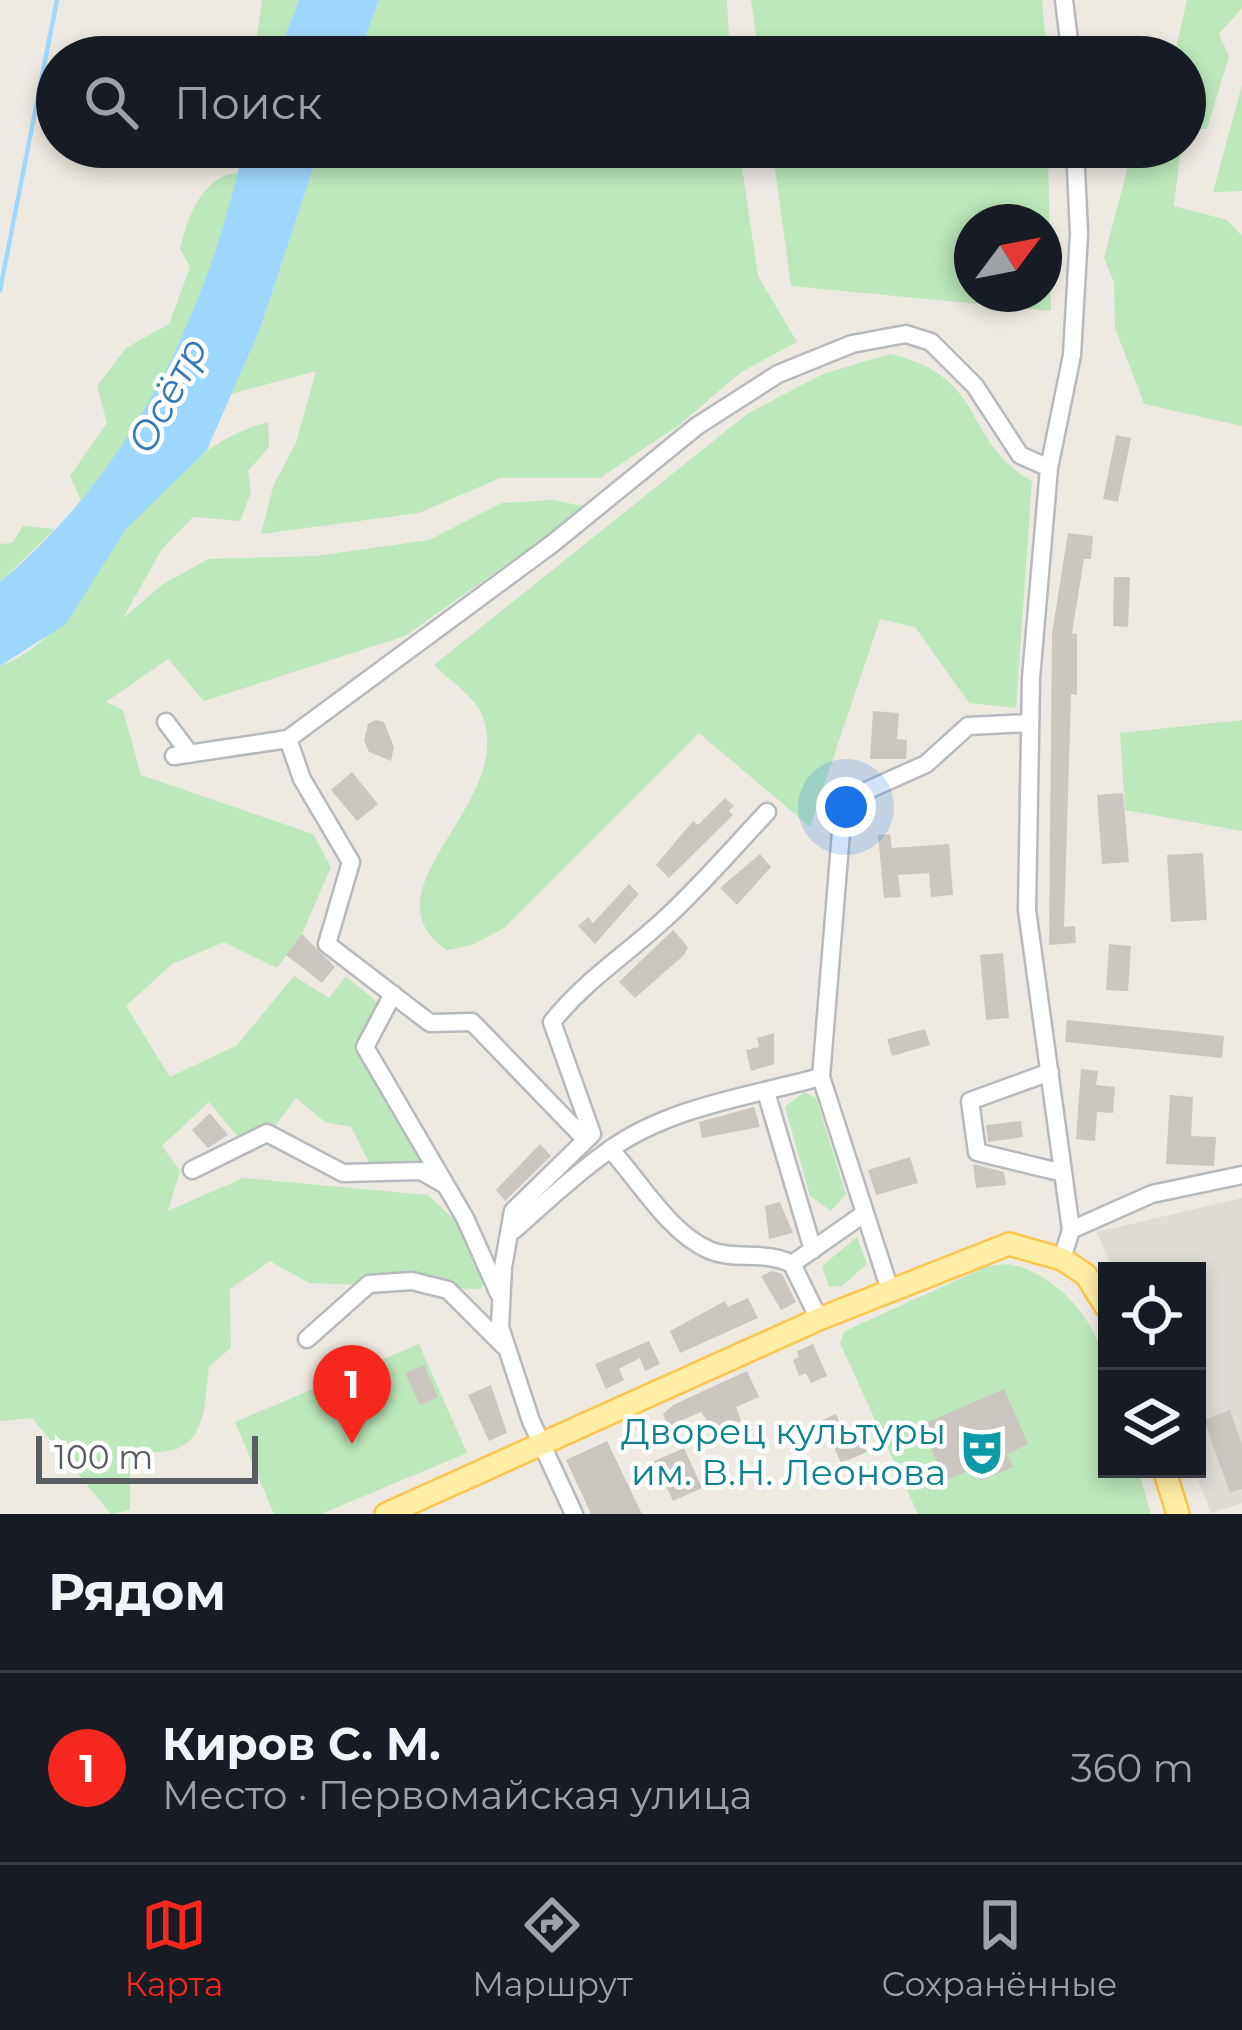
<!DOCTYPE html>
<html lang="ru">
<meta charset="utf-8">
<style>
body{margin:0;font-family:Montserrat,sans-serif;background:#242831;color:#f1f3f6}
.controls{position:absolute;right:36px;bottom:36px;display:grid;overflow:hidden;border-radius:0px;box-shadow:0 6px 18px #0003}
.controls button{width:108px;height:108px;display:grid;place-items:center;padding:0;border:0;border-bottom:3px solid #363941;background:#171b24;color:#f1f3f6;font:60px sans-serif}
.compass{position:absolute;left:954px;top:204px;width:108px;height:108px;border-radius:50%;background:#171b24;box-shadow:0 6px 18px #0003;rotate:58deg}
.scale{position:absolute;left:36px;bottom:30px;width:222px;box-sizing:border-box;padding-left:12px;border:6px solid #595e63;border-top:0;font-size:33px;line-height:42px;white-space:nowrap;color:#595e63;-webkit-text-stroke:9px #fff;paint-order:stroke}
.you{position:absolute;left:846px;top:807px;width:42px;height:42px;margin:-30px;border:9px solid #fff;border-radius:50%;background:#1a73e8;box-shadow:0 0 0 18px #1a73e833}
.badge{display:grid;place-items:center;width:78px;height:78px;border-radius:50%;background:#f6281e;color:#fff;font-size:39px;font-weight:700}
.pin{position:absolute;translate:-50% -99px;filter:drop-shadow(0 3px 6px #0008)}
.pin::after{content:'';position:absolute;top:63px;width:42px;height:36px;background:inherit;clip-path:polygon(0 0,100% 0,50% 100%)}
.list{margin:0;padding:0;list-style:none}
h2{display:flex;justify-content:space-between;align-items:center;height:156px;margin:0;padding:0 48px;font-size:51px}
h2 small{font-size:39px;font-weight:400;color:#9ea1a6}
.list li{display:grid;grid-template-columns:78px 1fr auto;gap:36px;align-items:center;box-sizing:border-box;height:192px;padding:0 48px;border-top:3px solid #363941}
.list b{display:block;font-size:45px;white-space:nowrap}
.list p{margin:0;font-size:39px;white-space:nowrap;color:#9ea1a6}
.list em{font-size:39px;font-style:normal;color:#9ea1a6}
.icon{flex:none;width:66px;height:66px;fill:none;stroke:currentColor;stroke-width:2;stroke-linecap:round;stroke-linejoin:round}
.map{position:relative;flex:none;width:1242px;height:1514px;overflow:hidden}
.search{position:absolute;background:#171b24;box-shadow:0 6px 18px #0003;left:36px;right:36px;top:36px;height:132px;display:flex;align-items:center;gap:30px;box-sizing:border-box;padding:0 42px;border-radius:66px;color:#9ea1a6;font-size:45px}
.sheet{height:348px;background:#171b24}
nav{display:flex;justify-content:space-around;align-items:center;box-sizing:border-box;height:168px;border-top:3px solid #363941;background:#171b24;font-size:33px;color:#9ea1a6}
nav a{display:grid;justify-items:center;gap:6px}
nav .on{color:#f6281e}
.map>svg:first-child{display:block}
</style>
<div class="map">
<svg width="1242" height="1514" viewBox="0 0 1242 1514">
<rect width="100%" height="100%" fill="#eeeae1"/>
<path fill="#dedcd5" d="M1242,1198v305l-31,10 -17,-44 3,-198h-84l-16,-39z"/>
<path fill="#bce8bb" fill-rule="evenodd" d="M262,0h37l-22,57h-35l15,-21z
M379,0h348l3,57h-372z
M751,0h291l5,57h-288z
M1187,0h55v8l-23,26 10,22 -22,73h-22v-72h-11z
M1242,85v106l-29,1z
M320,147h419l19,129 39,66 -56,30 -62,53 -79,53h-100l-81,35 -158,21 13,-50 22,-41 20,-72 -89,24 35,-71z
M772,147h276l3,164 -260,-25zM972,222h72v72h-72z
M1133,147h48l-7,59 53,14 15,16v190l-98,-22 -29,-76 -1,-46 -10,-24z
M238,173c-26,118 -77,235 -157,327l-11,-24 37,-53 -10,-37 29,-38 43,-24 21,-57 -10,-18c7,-30 22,-74 58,-76z
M890,354c98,22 72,88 142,127l-16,227 -47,-5 -54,-76 -35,-8 -70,208 -111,-94 -195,195 -32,17 -25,5c-90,-61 76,-150 33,-239 -8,-16 -33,-33 -46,-46l313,-251 76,-40z
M268,422l1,25 -21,24 3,21 -11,29 -47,-4 -31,32 -39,69 39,-33 46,-26 108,-3 113,-16 73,-37 50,-3 36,7 -183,129 -201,65 -36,-42 -62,43 17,8 18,65 172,59 18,33 -29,67 -25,34 -53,-26 -52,22 -46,42 44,71 67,-32 57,-69 35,22 17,-22 33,28 -24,44 70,114h-56l-18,-35 -26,-5 -29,-24 -20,27 -39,11 -28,-34 -47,44 18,25 -12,40 75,-33 185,17 44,41 15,44 -7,9 -171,-6 -39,-22 -40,28 1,59 -22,18c-4,27 -1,69 -30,82 -17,7 -33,1 -49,12v50l-19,4 -79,-96 -32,3v-755c64,-25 83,-81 123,-133 34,-46 89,-97 145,-111z
M23,526l32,3 -55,53v-38l12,-1z
M1242,720v111l-117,-21 -5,-77z
M804,1092l12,6 30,96 -15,17 -21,-15 -25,-89z
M857,1237l10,27 -25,22 -13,1 -7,-21z
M1008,1264c48,9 88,55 98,102 7,31 1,71 1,103h31l13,45h-233l-78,-171 4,-11 14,-7 130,-59z
M419,1344l48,109 -146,61h-47l-39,-92z"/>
<path fill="#9fd8ff" d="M299,0h80l-21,57h-81z
M244,147h76l-58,177 -55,126 -81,79 -60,95 -66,42v-84c134,-113 206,-267 244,-435z"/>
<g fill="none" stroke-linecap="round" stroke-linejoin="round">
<path stroke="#9fd8ff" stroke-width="4.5" d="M0,290l57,-290"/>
</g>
<path fill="#cbc7c0" d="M1116,435l15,3 -13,64 -15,-3z
M1068,533l25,3 -2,23h-7l-12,74 5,1v61l-6,-1 -7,233 11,-1 1,17 -27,2 3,-312z
M1114,577h16l-2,50 -15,-1z
M873,711l26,2 -2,26 10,1 -1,19h-36z
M376,720l8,2 10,25 -3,14 -22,-9 -5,-12 4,-16z
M352,772l26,32 -21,17 -26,-31z
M1123,793l6,69 -27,2 -5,-69z
M725,798l9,8 -5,5 4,4 -64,63 -13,-13 37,-44 5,4z
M890,834l2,14 57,-4 4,51 -22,2 -2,-24 -31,2 3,22 -17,1 -6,-63z
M1203,853l4,67 -36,2 -4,-67z
M760,854l11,13 -34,38 -17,-17z
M629,884l10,10 -44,50 -17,-18 10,-9 5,6z
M673,930l15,17 -4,8 -49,43 -16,-16z
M302,934l33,33 -13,16 -36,-28z
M1109,944l22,2 -3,45 -22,-1z
M1003,953l6,65 -23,2 -6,-65z
M1067,1020l157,16 -2,22 -157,-16z
M925,1029l5,16 -38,11 -5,-17z
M774,1033v31l-23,7 -5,-21 13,-3 -2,-9z
M1081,1069l17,2 -2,14 19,2 -2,26 -16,-1 -2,29 -19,-2z
M1170,1095l23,2 -2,39 25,1 -2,29 -48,-2z
M754,1107l6,20 -58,11 -3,-16z
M210,1113l18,22 -20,13 -16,-18z
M1021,1121l2,16 -35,5 -2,-17z
M540,1144l11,12 -46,45 -9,-11z
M910,1157l8,26 -42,12 -8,-25z
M973,1164l31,8 2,13 -30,3z
M780,1202l13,31 -24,6 -4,-33z
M772,1271l10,3 14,28 -15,8 -20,-34z
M748,1298l10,20 -78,35 -10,-22 55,-30 3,6z
M649,1341l11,23 -15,7 -5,-13 -21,11 5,11 -18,9 -11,-25z
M813,1344l14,32 -16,7 -5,-10 -7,3 -6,-16 6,-3 -2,-6z
M424,1365l14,32 -18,8 -15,-32z
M747,1371l12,26 -23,10 5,14 -26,11 -14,-20 -33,14 -5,-12 10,-9z
M491,1385l16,48 -18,8 -21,-46z
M1004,1389l24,55 -21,10 6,13 -33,14 -5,-13 -30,13 -24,-56z
M1230,1410l12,35v44l-12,4 -26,-73z
M836,1414l11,24 12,-5 8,19 -26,11 -19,-43z
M607,1441l35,73h-51l-25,-54z
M684,1448l18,40 -29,13 -19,-40z"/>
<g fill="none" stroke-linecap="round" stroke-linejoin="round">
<defs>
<path id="minor" d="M1064,0l7,57
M166,722l24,32
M288,739l14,40 49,83 -24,82 103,79 42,-1 114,118
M174,756l114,-17 264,-195 145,-118 81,-52 74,-30 54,-10 25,8 44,44 45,69 29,13
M393,994l-28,53 100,171 34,76
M1050,1072l-80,29 7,51 82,20
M766,1092l47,158
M610,1149c29,31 59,84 99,101 26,11 56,0 83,14l27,55
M192,1170l75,-37 76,40 78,-2 23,13
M514,1230c31,-27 61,-56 94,-79 60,-44 142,-55 213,-74
M1071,1230l81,-36 90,-19
M1062,1259l9,-29 -44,-320 4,-232 18,-210 23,-113 7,-121 -4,-87
M792,1264l73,-51
M890,1290l-69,-213 21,-257 15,-25 69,-31 42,-38 62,-3
M307,1339l62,-55 43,-3 36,9 56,56
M574,1514l-43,-93 -31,-94 3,-60 10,-56 79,-77 -40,-112c34,-43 77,-69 117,-107 35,-33 66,-69 98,-103"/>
<path id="major" d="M1164,1469l14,45
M386,1514l433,-195 190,-75 53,15 24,16 21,33"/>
</defs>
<use href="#minor" stroke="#b6babf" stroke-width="21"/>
<use href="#major" stroke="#fcc54b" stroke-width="26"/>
<use href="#minor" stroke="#fff" stroke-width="16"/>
<use href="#major" stroke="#ffeea4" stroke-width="21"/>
</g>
<defs>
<symbol id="theatre-bare" viewBox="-9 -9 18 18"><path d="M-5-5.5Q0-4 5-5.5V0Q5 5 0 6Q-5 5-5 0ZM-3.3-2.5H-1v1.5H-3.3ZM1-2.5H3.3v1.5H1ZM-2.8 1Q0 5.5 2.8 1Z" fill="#0f9aa8" stroke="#fff" stroke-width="2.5" paint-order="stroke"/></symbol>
</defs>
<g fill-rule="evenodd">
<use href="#theatre-bare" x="949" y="1419" width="66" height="66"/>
</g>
<g text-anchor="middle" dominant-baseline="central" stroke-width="9" stroke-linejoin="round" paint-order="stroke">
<g font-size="36" fill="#0d838f" stroke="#fff" text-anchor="end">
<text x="946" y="1431">Дворец культуры<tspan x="946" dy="41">им. В.Н. Леонова</tspan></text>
</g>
<g font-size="39" font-style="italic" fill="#3579b8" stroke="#fff">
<text transform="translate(167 395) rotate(-62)">Осётр</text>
</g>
</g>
</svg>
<div class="controls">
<button><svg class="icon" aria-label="locate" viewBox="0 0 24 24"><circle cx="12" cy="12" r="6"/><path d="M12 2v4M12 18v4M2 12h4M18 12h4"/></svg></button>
<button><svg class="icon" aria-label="layers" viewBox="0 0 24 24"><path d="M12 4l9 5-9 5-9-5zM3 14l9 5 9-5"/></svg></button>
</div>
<svg class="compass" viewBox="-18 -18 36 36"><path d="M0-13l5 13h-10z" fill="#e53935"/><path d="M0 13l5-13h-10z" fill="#9ea1a6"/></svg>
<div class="scale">100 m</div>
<div class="you"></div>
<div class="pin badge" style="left:352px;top:1444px">1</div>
<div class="search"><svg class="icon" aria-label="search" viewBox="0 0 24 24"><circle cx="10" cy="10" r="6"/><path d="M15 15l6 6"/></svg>Поиск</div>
</div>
<section class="sheet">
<h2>Рядом<small></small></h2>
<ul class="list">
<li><span class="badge">1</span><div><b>Киров С. М.</b><p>Место · Первомайская улица</p></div><em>360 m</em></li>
</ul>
</section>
<nav>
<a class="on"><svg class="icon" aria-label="map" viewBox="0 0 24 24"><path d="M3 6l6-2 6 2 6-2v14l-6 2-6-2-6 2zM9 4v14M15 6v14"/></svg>Карта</a>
<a><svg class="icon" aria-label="directions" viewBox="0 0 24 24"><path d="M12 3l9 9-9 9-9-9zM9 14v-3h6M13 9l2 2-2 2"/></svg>Маршрут</a>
<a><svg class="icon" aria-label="saved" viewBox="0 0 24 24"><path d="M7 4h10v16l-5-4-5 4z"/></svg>Сохранённые</a>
</nav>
